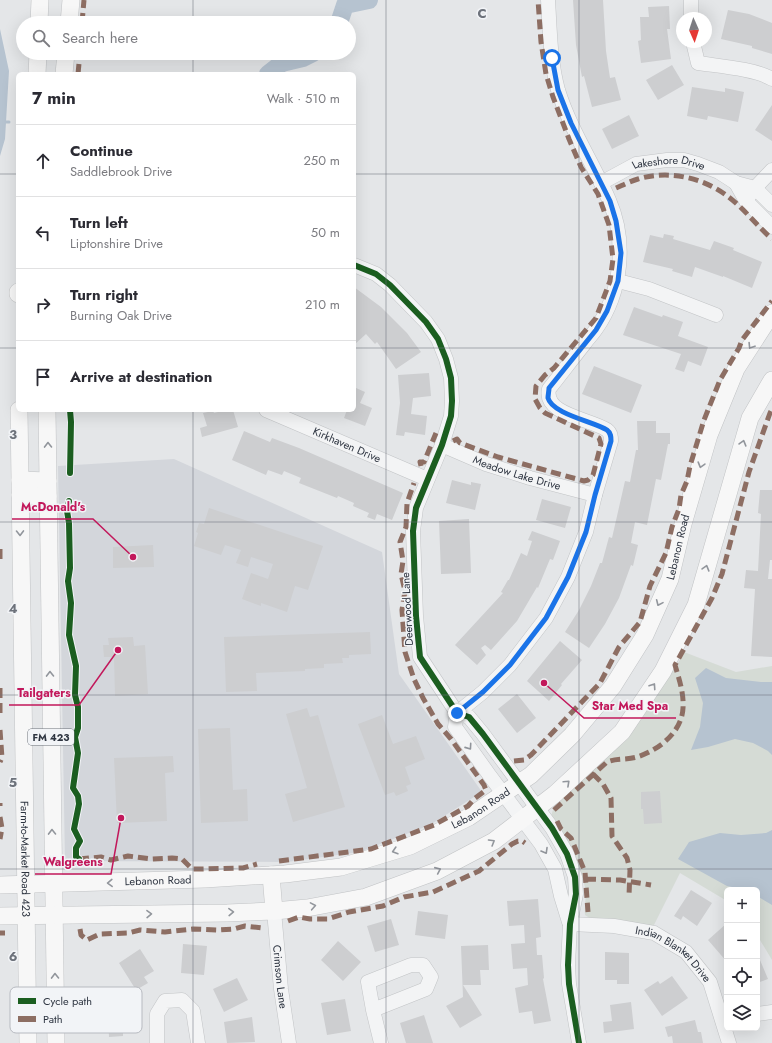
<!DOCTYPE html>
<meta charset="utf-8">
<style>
body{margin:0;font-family:Jost,sans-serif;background:#f7f7f7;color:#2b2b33}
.controls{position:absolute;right:12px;bottom:12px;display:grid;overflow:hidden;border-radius:6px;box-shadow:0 4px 16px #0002}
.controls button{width:36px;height:36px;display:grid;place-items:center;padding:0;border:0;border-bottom:1px solid #e1e1e2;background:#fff;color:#2b2b33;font:20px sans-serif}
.compass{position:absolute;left:676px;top:12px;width:36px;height:36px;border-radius:50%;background:#fff;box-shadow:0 4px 16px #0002;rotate:177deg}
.stop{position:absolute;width:12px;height:12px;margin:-9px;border:3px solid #1a73e8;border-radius:50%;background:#fff}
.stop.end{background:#1a73e8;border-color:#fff;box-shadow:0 1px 4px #0008}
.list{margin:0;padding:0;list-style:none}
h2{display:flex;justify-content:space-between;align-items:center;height:52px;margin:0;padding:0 16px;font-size:17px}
h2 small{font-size:13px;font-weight:400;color:#7c7c81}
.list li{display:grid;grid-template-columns:26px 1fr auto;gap:12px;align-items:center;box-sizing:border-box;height:72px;padding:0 16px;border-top:1px solid #e1e1e2}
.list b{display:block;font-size:15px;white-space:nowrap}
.list p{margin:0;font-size:13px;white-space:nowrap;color:#7c7c81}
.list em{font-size:13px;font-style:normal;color:#7c7c81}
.icon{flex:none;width:22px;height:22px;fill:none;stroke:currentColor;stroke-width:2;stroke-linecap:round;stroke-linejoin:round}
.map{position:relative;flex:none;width:772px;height:1043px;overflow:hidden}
.search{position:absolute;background:#fff;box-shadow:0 4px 16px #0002;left:16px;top:16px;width:340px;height:44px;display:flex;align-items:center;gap:10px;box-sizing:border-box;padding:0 14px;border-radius:22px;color:#7c7c81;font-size:15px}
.panel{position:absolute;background:#fff;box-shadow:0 4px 16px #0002;left:16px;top:72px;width:340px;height:340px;border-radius:6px}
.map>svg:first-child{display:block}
</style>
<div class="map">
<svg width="772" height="1043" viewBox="0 0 772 1043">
<rect width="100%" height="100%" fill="#e4e6e8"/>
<path fill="#d3d6db" d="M174,459l208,93 17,122 83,118 -52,33 -71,27 -72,10 -222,-1 -7,-395z"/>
<path fill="#d5dbd5" d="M684,652l52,20 36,-6v294l-15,-25v-45h-30v11l-47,-28 -27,54 -62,-8 -6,-4c-1,-9 2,-19 0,-28 -6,-25 -22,-49 -34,-71l3,-9 47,-45 26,-29 50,-68z"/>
<path fill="#b6c3d0" d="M0,29l9,42 -4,68 -5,17z
M706,668l20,10 35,4h11v73l-4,-4 -15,-8 -18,-4 -27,8 -17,3 9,-23 3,-24 -8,-25z
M772,830v75l-15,-9v-6h-10l-20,-4 -49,-27 11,-17 31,-9 21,2 25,-2z"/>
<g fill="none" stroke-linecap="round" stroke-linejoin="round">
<path stroke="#b6c3d0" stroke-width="3" d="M0,122h9"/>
<path stroke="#b6c3d0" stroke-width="18" d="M339,23l6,-18 24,-5
M268,74l14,-11 21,-5 10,-5"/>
</g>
<path fill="#cdced0" d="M573,0h30l3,51 4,27 5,-1 6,23 -29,7 -8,-31 -2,1 -6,-32z
M669,6l1,23h-3l4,30 -30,4 -3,-22 3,-1 -1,-23h9l-1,-10z
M728,10l21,4 23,9v31l-20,-6v-2l-31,-7z
M672,65l12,20 -26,15 -12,-20z
M692,87l33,5v-4l19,4 -6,30 -30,-6 -1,4 -20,-4z
M772,105v36l-17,-11z
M629,115l10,21 -27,13 -10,-20z
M664,234l10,2 -1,3 37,11 4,-9 20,7 -1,2 29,12 -10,26 -29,-12v1l-28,-10 -3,10 -20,-6 1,-2 -30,-7 7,-27 13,3z
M354,287l27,20 26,26 14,19 -25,17 -19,-27 -2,2 -9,-10 -12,11z
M634,307l28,10 1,-2 20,7 -5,14 30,11 -7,19 -13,-5 -4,11 -9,-3 6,-15 -58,-19z
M594,366l48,19 -11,28 -49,-19z
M429,373l2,23 -18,2 -2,16 16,2 -2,19 -20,-3 -1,4 -8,-1 4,-32 -2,-28z
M356,388l9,4 -5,11 12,5 -7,18 -21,-8 3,-8h7v-17z
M226,410h7l5,17 -36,10 -2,-9 7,-2 -4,-13 10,-2 1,2z
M637,421h19v12h14v11h-2l-7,36 -5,-1 -9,46 -12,-3 -4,21 7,2 -5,21 -2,-1 -12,33 -14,26 -16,24 -24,-16 14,-22 12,-24 9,-23h2l7,-26 3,1 13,-57 5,1 6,-32h2z
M244,431l26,11 2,-4 27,10 104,45 -11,27 -15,-6 -2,6 -8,-3 2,-4 -16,-7 1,-3 -16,-7 -1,2 -38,-15 2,-5 -17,-7 -2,4 -14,-5 -2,5 -34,-15z
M452,480l19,5v-3l10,2 -6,26 -29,-7z
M760,490h12v70h-2l-2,19h4v78l-21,-1 4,-67 -11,-1 2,-18 12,1 3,-57 -3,-1z
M542,499l29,8 -6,21 -29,-8z
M209,508l114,38 -15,44 -13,-4 -8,26 -26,-9v3l-19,-7 9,-26 17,6 5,-15 -22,-7 -3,10 -12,-4 5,-13 -16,-5 -4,10 -27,-9 4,-13 -2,-1 3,-9 5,1z
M469,519l2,54 -30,1 -2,-53z
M532,531l28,10 -7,19 -3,-1 -12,29 -1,-1 -20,34 -26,29 -6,-5 -4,3 5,7 -9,10 -22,-20 48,-52 -2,-1 7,-12h1l12,-27 6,3 5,-15 -4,-1z
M153,545l1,22 -41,1v-21z
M370,632l1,22 -22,1v3h-7l1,5 -19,1v4l-19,1v2l-49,2 1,18 -31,1 -2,-55z
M133,637l1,9 11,-1 3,49 -33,2 -1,-39h-10l-1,-12h6l-1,-7z
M560,641l22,19 -21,24 1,1 -13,16 -22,-20z
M517,694l19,24 -19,15 -19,-24z
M307,708l3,9 8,-2 27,92 -52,15 -8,-28 22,-6 -21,-74z
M382,715l11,29 23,-8 9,23 -20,8 6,17 -5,2 2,5 -12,5 -2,-4 -9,3 -27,-71z
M230,728l3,62 14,-1 1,32 -47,2 -3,-94z
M173,756l1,16 -9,1 2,48 -50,2 -3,-65z
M660,791l2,32 -18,1 -1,-15h-2v-17z
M691,890l21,13 -15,23 -14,-10 -2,4 -7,-4z
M538,899l3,38 -5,1 1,17h5l2,23 -1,1 8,42 -17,3 -2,-13 -13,2 -4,-25 13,-3 -1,-17 -14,1 -2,-25 14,-1 -1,-18 -15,1 -2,-25z
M418,911l30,4 -3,24 -30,-4z
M391,919l8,26 -24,7 -8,-26z
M727,923v39l-19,-22z
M338,941l23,21 -18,19 -22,-21z
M183,944l24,2 -3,29 -23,-2z
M488,945l1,25h-9l1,15h-18l19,30 -22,13 -14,-22 17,-9 -2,-51z
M140,949l14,22 -10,6 4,6 -12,7 -17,-27z
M605,952l24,1v31h-12v-4h-12z
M757,953l11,26 -11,4z
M672,976l16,22 -26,18 -18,-26 14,-9 2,3z
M237,978l11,22 -24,12 -11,-23z
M345,999l6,32 -24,4 -6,-32z
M631,1002l3,27 -30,4 -1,-11 9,-1 -2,-16z
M131,1005l1,26 -9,1v4l-14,1 -1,-31z
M424,1015l9,28h-27l-6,-20z
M252,1017l3,25 -28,1 -3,-21z
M695,1020l3,12h3l2,11h-30l-1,-7 -4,1 -3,-10z"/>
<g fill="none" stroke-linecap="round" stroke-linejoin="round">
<defs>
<g id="minor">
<path d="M691,0v18"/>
<path d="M693,42l5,21c19,3 58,6 74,16"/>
<path id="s1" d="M601,183l35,-19 31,-4h17l14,4 21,8 17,11 19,5 17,17"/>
<path d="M736,183l10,18 26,26"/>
<path d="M749,196l6,-8 17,-18"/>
<path d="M354,265l22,9 14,11 36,37 12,17 8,20 5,19 1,23 -1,15 -9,29 -26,63 -3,23 3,85 4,41 37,56 12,4 14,17 69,94 15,26 8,23 1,17 -6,30 -2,41 1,19 10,59"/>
<path d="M618,281l31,8 67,26"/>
<path id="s2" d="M266,410l161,69"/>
<path id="s3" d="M442,445l44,19 44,14 65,17"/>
<path d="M457,713l26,-21 27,-27 36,-47 22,-41 18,-45 9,-37 16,-54c0,-4 0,-8 -4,-11 -16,-11 -64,-15 -58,-41 12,-15 24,-31 36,-46 3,-5 8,-9 11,-14 26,-37 31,-88 13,-129 -16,-37 -39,-71 -51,-110 -8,-29 -8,-60 -10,-90"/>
<path d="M457,713l-2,14 35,49 51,68 14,25 6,27 8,26"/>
<path id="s4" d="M274,911l7,78 8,54"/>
<path id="s5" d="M570,924l44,2 40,7 32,19 24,30 19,61"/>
<path d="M373,1010l53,-21 5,-12 -8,-12h-12l-43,17 5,28 8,33"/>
<path d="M757,1014l15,-2"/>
<path d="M157,1043v-29l8,-13 17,-1 11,11 5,32"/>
</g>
<g id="major">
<path d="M39,23l1,-23"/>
<path d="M69,23l2,-23"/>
<path d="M37,74l1,-21"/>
<path d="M64,74l2,-21"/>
<path d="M18,292v2"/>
<path id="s6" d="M19,410l9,633"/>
<path d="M47,410l9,633"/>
<path d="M20,480l28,1"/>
<path d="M20,495l28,1"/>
<path d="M271,875l3,36"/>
<path id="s7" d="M0,885l205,-6 80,-5 56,-7 69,-21 59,-29 62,-42 41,-40 41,-49 32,-51 25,-56 13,-55 26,-89 27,-66 36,-56"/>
<path d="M0,916l227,-3 47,-2 33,-3 59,-11 71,-26 57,-30 61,-47 67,-62 41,-61 33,-66 54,-187 22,-38"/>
</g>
</defs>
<use href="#minor" stroke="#c2c4c6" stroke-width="15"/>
<use href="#major" stroke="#c1c3c5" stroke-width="18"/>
<use href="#minor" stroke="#f3f4f5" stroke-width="14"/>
<use href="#major" stroke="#f7f7f7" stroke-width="17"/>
<path stroke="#8d6e63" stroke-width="5" stroke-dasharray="10 5" stroke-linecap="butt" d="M82,23l2,-23
M78,74l2,-21
M616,188c7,-3 15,-7 22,-9 30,-9 63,-2 88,16 17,12 30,30 46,44
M453,441l4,-2 3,4 38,14 86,24 4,-1 5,-5 8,-31 -2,-6 -54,-25 -5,-5 -5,-9 1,-13 9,-11 9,-7 42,-50 14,-37 3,-22 -4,-34 -11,-31 -17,-27 -12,-28 -16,-42 -7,-23 -5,-32 -3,-42
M421,466l-1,-4h4l12,-29
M0,549v13
M0,713v-28
M0,730l2,28 -2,4
M514,761l10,-1 7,-5 69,-72 19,-36 21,-25 10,-36 16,-33 6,-26 7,-18 2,-14 6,-14 3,-15 14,-46 16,-40 19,-32 3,-8 30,-39
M593,774l10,10 8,14 1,38 15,22 3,12 -1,26
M0,803v3
M554,810l53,-48c10,-4 20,-2 30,-5 22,-7 45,-25 46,-49 1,-15 -4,-29 -8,-43l37,-67 10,-24 27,-102 21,-59 2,-4
M0,817l2,11 -2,11
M557,821l4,8 10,9 14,34 3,40
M79,859l22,-2 10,3 17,-4 24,3 20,-1 10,1 10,10h7l44,-1 14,-4
M279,861l92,-12 63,-24 34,-19 6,-7 12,-9 -2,-5 -33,-46 -13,-15 -15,-26 -9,-19 -9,-27 -3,-42 3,-19 -4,-17 2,-13 -3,-19 6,-15 1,-24 7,-20
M586,879l34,1 31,5
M288,921l11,-4 11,2h18l21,-7 34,-6 21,-9 29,-5 46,-21 33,-27 6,-3h4l3,2
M80,929l1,6 6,5 13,-6 28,-1 12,-3 25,2 28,-3 25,1 16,-1 11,-3 17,2
M0,933h5"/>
<defs>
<path id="cycleway" d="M354,265l22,9 14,11 36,37 12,17 8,20 5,19 1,23 -1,15 -9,29 -26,63 -3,23 3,85 4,41 37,56 12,4 14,17 69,94 15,26 8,23 1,17 -6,30 -2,41 1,19 10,59
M70,473l1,-51 -1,-12
M69,501l-2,10 2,12 1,45 -2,13 3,22 -2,32 7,31 -1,29 3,12v21l-3,9 3,16 -5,35 5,8 1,8 -5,25 6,12 -4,7v9l3,2 -4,3"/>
</defs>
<use href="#cycleway" stroke="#f2f4f7" stroke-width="8"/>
<use href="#cycleway" stroke="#1b5e20" stroke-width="6"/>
</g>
<defs><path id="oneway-chevron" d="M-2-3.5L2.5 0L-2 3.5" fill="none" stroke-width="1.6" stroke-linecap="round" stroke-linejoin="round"/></defs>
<g stroke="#92969c">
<use href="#oneway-chevron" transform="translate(751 346) rotate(122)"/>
<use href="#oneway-chevron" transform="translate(743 443) rotate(-74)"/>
<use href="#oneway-chevron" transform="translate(48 445) rotate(-91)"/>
<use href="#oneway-chevron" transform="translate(701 465) rotate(106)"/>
<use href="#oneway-chevron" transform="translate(20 533) rotate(89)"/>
<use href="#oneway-chevron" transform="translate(706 568) rotate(-74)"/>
<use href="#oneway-chevron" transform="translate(659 603) rotate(114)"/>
<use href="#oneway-chevron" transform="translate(50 674) rotate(-91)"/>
<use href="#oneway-chevron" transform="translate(653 686) rotate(-56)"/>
<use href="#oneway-chevron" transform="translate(567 783) rotate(-43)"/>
<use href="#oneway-chevron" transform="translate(52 832) rotate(-91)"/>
<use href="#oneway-chevron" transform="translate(492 842) rotate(-31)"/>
<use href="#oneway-chevron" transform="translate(395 851) rotate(163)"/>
<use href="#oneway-chevron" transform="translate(438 870) rotate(-24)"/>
<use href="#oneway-chevron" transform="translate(110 883) rotate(178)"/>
<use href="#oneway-chevron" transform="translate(313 906) rotate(-10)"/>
<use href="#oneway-chevron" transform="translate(231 912) rotate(-2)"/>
<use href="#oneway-chevron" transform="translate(149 914) rotate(-1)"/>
<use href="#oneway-chevron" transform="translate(55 976) rotate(-91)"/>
</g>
<g stroke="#90949a">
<use href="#oneway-chevron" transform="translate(469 747) rotate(55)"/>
<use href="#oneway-chevron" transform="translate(545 851) rotate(60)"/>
</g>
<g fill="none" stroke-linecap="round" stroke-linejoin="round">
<path stroke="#1a73e8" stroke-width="5" d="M457,713l26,-21 27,-27 36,-47 22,-41 18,-45 9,-37 16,-54c0,-4 0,-8 -4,-11 -12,-8 -55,-16 -59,-32 0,-3 1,-7 1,-10l47,-58 11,-19 11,-30 3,-28 -5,-32 -6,-20 -39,-78 -13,-33 -6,-32"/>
</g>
<path fill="none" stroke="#6d727b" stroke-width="1" stroke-opacity="0.55" d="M193,0v23M386,0v1043M579,0v1043M193,53v21M0,174h18M354,174h418M0,348h18M354,348h418M193,410v633M0,522h772M0,695h772M0,869h772"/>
<g text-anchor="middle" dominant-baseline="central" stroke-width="3" stroke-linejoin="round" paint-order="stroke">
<rect fill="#f2f4f7" stroke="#686e77" stroke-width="1" x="28" y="729" width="46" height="16" rx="3"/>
<g font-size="10" font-weight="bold" fill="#2d3440">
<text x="51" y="737">FM 423</text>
</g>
<g font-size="11" fill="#2d3440" stroke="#f2f4f7">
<text stroke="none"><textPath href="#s1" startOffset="73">Lakeshore Drive</textPath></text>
<text stroke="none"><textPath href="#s2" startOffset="88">Kirkhaven Drive</textPath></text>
<text stroke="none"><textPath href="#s3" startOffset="80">Meadow Lake Drive</textPath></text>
<text stroke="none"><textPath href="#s7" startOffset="830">Lebanon Road</textPath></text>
<text transform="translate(407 609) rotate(-93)">Deerwood Lane</text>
<text stroke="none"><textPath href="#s7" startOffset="494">Lebanon Road</textPath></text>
<text stroke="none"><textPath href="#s6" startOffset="449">Farm-to-Market Road 423</textPath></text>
<text stroke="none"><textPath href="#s7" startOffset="158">Lebanon Road</textPath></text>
<text stroke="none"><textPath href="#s5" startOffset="112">Indian Blanket Drive</textPath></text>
<text stroke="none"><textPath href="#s4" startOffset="66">Crimson Lane</textPath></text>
</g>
</g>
<rect x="10" y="987" width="132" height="46" rx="6" fill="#f2f4f7" stroke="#b7bac0" stroke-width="1"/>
<rect x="18" y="998" width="18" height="6" fill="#1b5e20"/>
<rect x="18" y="1016" width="18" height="6" fill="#8d6e63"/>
<g font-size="11" fill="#2d3440">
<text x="43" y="1005">Cycle path</text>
<text x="43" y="1023">Path</text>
</g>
<g font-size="13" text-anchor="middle" font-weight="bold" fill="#6d727b" stroke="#f2f4f7" stroke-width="3" stroke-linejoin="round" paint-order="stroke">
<text x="482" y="18">C</text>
<text x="13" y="439">3</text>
<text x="13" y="613">4</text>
<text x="13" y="787">5</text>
<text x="13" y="961">6</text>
</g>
<path fill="none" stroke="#c2185b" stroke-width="1.5" d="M133 557L93 519H12M118 650L79 705H9M544 683L584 718H676M121 818L111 874H35"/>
<g fill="#c2185b" stroke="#f2f4f7" stroke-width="1.5">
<circle cx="133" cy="557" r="4"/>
<circle cx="118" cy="650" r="4"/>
<circle cx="544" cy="683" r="4"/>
<circle cx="121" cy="818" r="4"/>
</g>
<g font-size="12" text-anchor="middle" font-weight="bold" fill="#c2185b" stroke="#f2f4f7" stroke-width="3" stroke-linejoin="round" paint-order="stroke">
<text x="53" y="511">McDonald's</text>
<text x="44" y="697">Tailgaters</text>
<text x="630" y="710">Star Med Spa</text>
<text x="73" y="866">Walgreens</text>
</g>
</svg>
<div class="controls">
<button>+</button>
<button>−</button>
<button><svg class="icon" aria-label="locate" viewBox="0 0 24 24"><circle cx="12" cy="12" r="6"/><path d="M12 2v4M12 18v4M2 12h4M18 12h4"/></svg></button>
<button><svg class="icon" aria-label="layers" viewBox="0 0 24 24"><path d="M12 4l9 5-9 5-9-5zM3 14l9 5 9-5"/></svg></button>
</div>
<svg class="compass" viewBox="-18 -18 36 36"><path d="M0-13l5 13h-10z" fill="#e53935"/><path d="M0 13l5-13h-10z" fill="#7c7c81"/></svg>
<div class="stop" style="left:552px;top:58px"></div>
<div class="stop end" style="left:457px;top:713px"></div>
<div class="search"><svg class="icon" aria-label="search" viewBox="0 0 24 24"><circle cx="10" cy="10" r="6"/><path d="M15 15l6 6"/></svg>Search here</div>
<section class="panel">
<h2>7 min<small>Walk · 510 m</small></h2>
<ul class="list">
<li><svg class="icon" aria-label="ahead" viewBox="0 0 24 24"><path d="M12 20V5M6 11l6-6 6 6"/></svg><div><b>Continue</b><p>Saddlebrook Drive</p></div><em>250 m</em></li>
<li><svg class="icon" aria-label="left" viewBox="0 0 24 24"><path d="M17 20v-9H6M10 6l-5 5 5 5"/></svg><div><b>Turn left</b><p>Liptonshire Drive</p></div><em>50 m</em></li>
<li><svg class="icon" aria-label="right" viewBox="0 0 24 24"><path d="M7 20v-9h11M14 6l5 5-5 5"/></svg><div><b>Turn right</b><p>Burning Oak Drive</p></div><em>210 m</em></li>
<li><svg class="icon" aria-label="arrive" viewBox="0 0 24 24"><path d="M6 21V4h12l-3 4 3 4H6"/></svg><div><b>Arrive at destination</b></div></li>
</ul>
</section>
</div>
